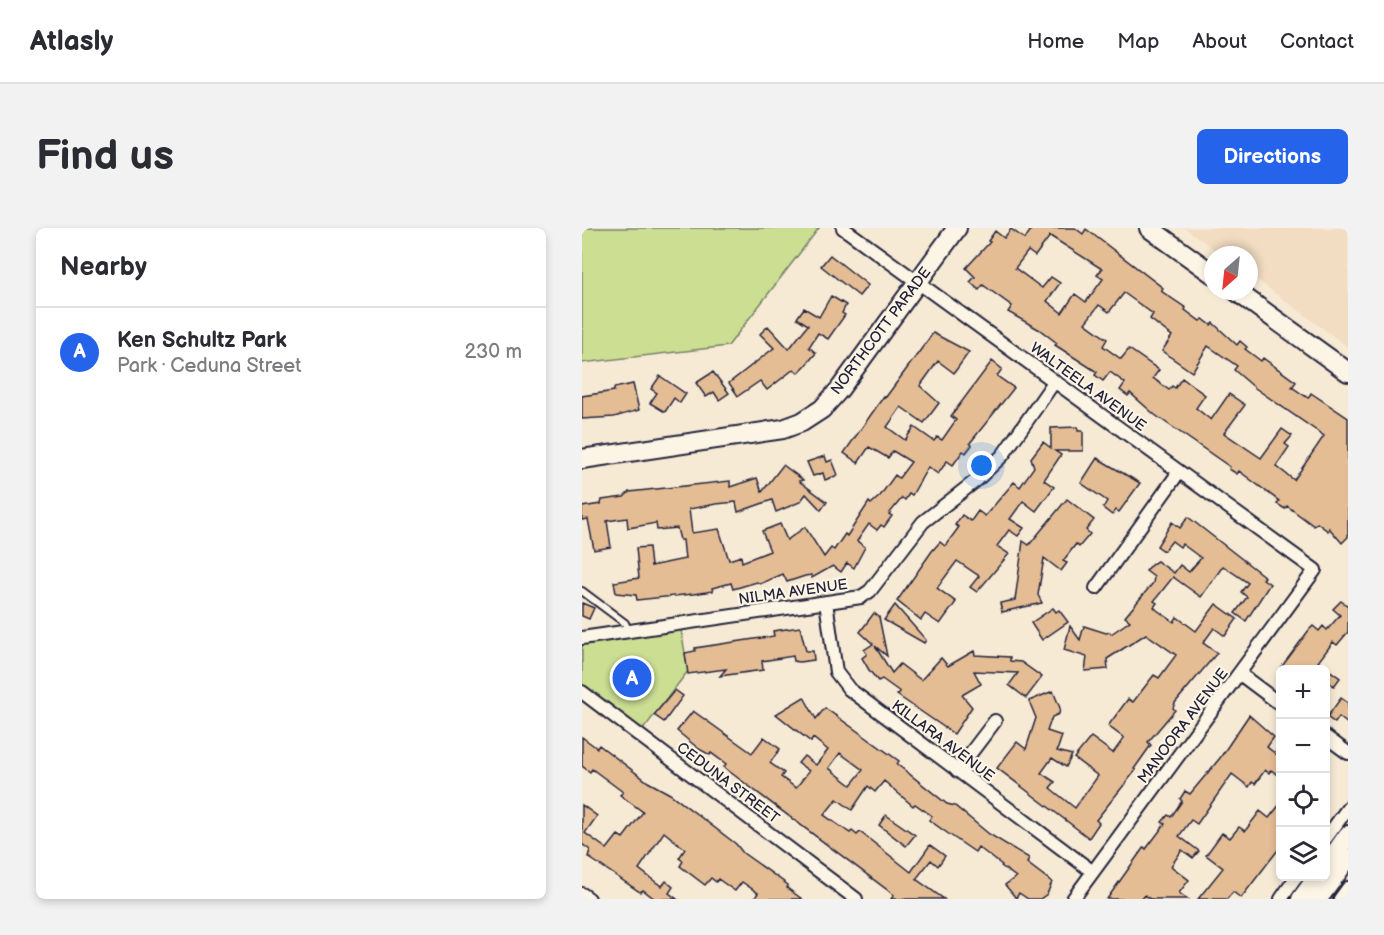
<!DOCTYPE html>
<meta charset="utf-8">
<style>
body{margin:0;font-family:"Balsamiq Sans",sans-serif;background:#f2f2f3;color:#2b2b33}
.controls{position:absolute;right:18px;bottom:18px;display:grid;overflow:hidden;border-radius:9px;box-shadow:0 3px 9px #0003}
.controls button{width:54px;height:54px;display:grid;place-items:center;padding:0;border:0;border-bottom:2px solid #e1e1e2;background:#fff;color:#2b2b33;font:30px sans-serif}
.compass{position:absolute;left:622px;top:18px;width:54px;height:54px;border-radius:50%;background:#fff;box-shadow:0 3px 9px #0003;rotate:207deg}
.you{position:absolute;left:400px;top:238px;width:21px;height:21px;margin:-15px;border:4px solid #fff;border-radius:50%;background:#1a73e8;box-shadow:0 0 0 9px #1a73e833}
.badge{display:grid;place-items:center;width:39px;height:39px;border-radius:50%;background:#2563eb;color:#fff;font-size:20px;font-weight:700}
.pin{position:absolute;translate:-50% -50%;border:3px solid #fff;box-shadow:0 2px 6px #0006}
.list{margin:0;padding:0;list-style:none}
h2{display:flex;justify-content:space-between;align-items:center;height:78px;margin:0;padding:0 24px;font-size:26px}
h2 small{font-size:20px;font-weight:400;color:#7c7c81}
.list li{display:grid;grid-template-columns:39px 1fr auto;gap:18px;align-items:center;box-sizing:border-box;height:90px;padding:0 24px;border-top:2px solid #e1e1e2}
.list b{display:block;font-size:22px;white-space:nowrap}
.list p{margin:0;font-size:20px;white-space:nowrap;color:#7c7c81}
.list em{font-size:20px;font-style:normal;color:#7c7c81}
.icon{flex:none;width:33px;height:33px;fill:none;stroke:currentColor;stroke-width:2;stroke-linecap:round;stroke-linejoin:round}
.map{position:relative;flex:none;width:766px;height:671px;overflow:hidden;border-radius:9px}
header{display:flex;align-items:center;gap:36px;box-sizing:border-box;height:84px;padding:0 30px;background:#fff;border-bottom:2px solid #e1e1e2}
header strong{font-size:28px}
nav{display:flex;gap:33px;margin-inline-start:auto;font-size:21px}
.intro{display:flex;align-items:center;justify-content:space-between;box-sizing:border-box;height:144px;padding:0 36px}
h1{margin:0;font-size:42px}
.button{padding:15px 27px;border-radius:9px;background:#2563eb;color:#fff;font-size:21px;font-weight:700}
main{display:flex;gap:36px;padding:0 36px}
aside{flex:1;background:#fff;border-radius:9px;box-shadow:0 3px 9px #0003}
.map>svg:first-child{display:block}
</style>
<header>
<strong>Atlasly</strong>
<nav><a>Home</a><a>Map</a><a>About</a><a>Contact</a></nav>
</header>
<div class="intro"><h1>Find us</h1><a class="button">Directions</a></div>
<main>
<aside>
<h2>Nearby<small></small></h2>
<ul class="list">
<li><span class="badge">A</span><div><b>Ken Schultz Park</b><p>Park · Ceduna Street</p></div><em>230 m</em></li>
</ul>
</aside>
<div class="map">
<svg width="766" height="671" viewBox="0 0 766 671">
<rect width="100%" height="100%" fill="#f7ead5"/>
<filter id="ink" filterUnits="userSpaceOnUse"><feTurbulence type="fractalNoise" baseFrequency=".0167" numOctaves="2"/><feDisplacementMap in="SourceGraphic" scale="12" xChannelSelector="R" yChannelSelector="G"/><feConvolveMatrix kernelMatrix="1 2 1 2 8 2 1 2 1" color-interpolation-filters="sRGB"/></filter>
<g filter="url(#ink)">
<path fill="#f2dcc2" d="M603,0h163v119l-99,-73v-19h-27z"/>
<path fill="#cbde92" stroke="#768066" stroke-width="1.5" d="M0,0h237l-91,118 -146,17z
M99,401l7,42 -46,60 -60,-45v-42z"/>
<path fill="#e5bd95" stroke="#22223b" stroke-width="1.5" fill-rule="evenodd" d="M450,0h43l8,6 3,-5 77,59 -2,3 25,17 -1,2 15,11 3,-2 8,6 2,-2 24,22 3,-4 7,6 -2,2 16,12 2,-3 33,24 -4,5 16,11 3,-5 37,25v119l-6,6 -13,-15 -1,3 -11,-8 -3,3 -27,-20 -2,3 -8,-5 2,-3 -40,-30 -2,3 -8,-5 1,-2 -75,-52 -25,-22 -2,3 -8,-6 5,-7 -15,-11 -7,9 -8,-6 2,-3 -42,-27 2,-2 -17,-13 -32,-18 4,-6 -29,-21 -4,5 -9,-8 5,-5 -9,-9 24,-26 -2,-1 7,-10 9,7 7,-9 14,10zM468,8l52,33 -5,6 6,4 -17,23 -11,-8 -13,19 -15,-12 13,-18 -9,-6 -9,11 -27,-20 13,-17 7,5zM542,65l29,21 -3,5 22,17 -10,15 30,21 16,-26 29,20 -3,4 21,18 69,48 -30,44 -18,-14 13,-19 -4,-3 7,-8 -10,-7 -21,29 -37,-25 21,-28 -16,-11 -18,26 -15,-12 9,-13 -23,-17 -7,10 -3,-2 -3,4 -16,-12 6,-8 -30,-21 -8,10 -18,-13 4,-7 -22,-16 14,-18 10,7z
M248,27l38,30 -9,11 -38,-30z
M249,68l15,9 -4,8 3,2 -17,24 -10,-6 -9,14 7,6 -11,13 -7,7 -4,-4 -27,21 -7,-9 -22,15 -9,-13 45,-35 -14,-14 8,-8 21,23 19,-24 -11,-7 7,-10 15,9z
M351,105l36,19 -15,21 -16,-12 -18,25 19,17 -15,20 -23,-16 -14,20 18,13 9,-13 20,14 3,-4 5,3 14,-20 -5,-4 41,-55 10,8 -5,7 17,12 -44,55 2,2 -6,8 -3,-2 -10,14 -6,-4 -9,13 -10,-7 -16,28 -3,-1 -4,6 -3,-2 -13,16 3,2 -8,11 -3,-2 -4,5 -8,-6 -12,17 8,6 -11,21 -7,-5 -6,9 -8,-6 -21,12 -1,-3 -6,1 -18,6 -4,-8 -23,10 -3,-2 -24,7 -2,-6 -19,5 1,3 -20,3 -56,6 -1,-5 -20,-2 -2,-11 25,-4 -3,-30 13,-1 2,19 34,-7 -2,-19h-3l-3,-12 -20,2 -1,-7 -28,5 -1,-10 -20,3 4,26 -17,3 -6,-31 -6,1v-13l19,-3 1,-4 22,-3 5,-5 101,-11v6l27,-9 5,14 21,-27 20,15 -4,1 28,21 -6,8 -15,-16 -6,8 -24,10 -4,-12 -34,12 -2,-10 -20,2 -27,5 3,24 27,-4 10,31 12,-4 1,6 28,-11 -8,-20 18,-7 7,16 18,-13 19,30 7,-9 3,2 11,-16 2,2 22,-34 2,2 9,-8 15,-21 4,3 12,-16 -18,-11 -5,7 -19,-11 -11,16 -14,-10 40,-57 2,1z
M131,144l16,21 -10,7 -5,-8 -8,5 -10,-14z
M78,148l26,18 -6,9 -6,-5 -9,14 -15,-9 7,-10 -6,-4z
M51,156l6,26 -25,7 -32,2v-23l32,-5v-3z
M496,199v4h5v20h-28l6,4 -17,25 10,7 -18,24 -13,-10 -13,18 14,9 -6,8 -9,-6 -12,16 12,8 -32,38 -7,-5 9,-11 -22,-15 -20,27 19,14 -16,22 -15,-10 -4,6 -24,-19 35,-50 8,-9 5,4 14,-19 -4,-2 7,-10 9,6 7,-10 7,5 29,-34 6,5 14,-20 -3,-9 12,-16 8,6v-20z
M243,228l2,6 5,-2 6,15 -13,5 -2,-7 -10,3 -6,-14z
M515,230l43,25 -21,29 -3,-2 -4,5 -9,-7 4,-7 -26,-18z
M485,271l27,21 -8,10 4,4 -11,13 -3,-3 -13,17 4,2 -6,8 -17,-13 -6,37 4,8 -40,9 -2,-9 15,-3 8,-59 6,4z
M606,289l77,60 -2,2 7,5 -24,37 -11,-8 12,-16 -6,-5 7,-9 -25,-17 -22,31 -28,-20 -19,24 3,2 -3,4 3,3 17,12 3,-5 19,14 20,-27 21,15 -12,17 -11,-8 -11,15 14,10 -42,50 -2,5 2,2 -27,32 3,3 -17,24 2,1 -40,50 3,3 -10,15 -92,-70 20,-26 9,7 10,-31 -7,-17 24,-10 7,17 -1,6 -7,3 -5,14 15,5 -5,15 15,4 -6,12 -14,-9 -11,15 14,9 -5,6 25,20 23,-32 -24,-18 17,-21 22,16 11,-15 -16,-12 20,-27 5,3 21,-27 5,3 17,-23 -30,-21 -39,25 1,10 -23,2 2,-14 -23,-7 6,-24 10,14 4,-14 22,7 4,-1 1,2 19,-13 -5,-4 28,-34 1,-6 -8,-6 6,-7 5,-3 17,12 6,-8 9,7 12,-14 -19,-14 -2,3 -8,-6 -8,10 -7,-5 15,-24 8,6z
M759,373l7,5v26l-11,13 -4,-3 -15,20 22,16 -6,8 -8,-6v-11h-46l29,-39 4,-4 6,5 4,-5 4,4 13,-15 -7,-6z
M0,375l12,5 -5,11 -7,-3z
M313,377l31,35 -2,3 -40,-23z
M471,380l3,4 3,-2 9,12 -26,18 -11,-17z
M292,385l5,4 8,39 -12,-10 17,27 8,-9 21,16 20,-22 7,8 26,-15 1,4 35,2v4l11,1 21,15 -16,21 -17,-13 9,-12 -44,-2 7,13 -19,11 10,12 -18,27 -57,-39 3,-3 -18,-13 -4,2 -9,-11 -7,-12 5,-4 -3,-4 9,-6 -13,-12z
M218,399l6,24h7l1,9 -15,2 -5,-1 -1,-5 -31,5 1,9 -43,6 6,-7 -38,5 -3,-21 10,-2v-3l79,-12 -1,-5z
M93,462l8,6 -19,26 -10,-7z
M222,469l12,22 9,-11 74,53 -2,3 50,40 8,2 34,28 40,24 -2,5 25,19 -5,12 -7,5h-12l-9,-6 -3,5 -11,-13 11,-8 -15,-11 1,-1 -24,-18 -3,5 -25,-17 -21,-15 3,-4 -17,-12 -2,2 -29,-25 -9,11 -7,-6 -16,24 -15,-11 -13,16 26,18 2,-2 5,4 3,-3 51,40 19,-27 15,11 -7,10 -7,-6 -15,19 28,20h-53l3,-4 -164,-123 -6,-5 2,-3 -15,-11 -1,2 -11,-6 -22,-18 16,-20 59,42 12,-16 16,12 -10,14 14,10 -3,4 15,11 13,-17 -11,-8 6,-7 12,9 12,-15 -15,-12 -2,4 -35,-28zM258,525l23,17 -12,15 -22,-17z
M759,470l7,5v21l-9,-7 -4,6 -8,-6z
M667,487l25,22 -7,10 14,11v19l-10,-7 -2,3 -4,-3 -10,14 -3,-2 -3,5 -17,-13 -35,50 -6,-4 -12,16 20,15 -6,7 -11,-8 -11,16 18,14 -10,13 9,6h-38l-5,-4 -3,4h-35l37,-52 2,2 19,-25 -3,-2 6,-7 3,2 11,-16 -2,-2 5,-8 5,3 30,-36z
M0,509l15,11 2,-3 49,37 22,12 66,50 7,9 45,32 -1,3 15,11h-48l4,-6 -16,-11 -7,9 -17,-12 -2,3 -5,-4 -6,7 -25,-19 3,-5 -4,-3 6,-9 -21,-17 -25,37 18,14 5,3 4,-5 7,6 -4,6 8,6h-22l-12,-9 -3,2 -43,-29 -9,-6 2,-7 -8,-6v-39l15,11 -12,17 22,16 11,-14 5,3 20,-26 -23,-17 3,-3 -31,-23 -2,3 -8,-6z
M699,575v43l-40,52 -8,-6 -6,7h-29l25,-31 -17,-13 16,-22 8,5 9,-11 6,4 15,-20 9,7z
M304,587l29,20 -9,11 -27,-21z"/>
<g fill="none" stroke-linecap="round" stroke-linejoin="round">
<defs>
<path id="lane" d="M0,363l43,32 3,7"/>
<path id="street" d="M261,0l472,342 -242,329
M514,360l83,-116
M244,374l10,70 13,17 244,183
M0,410l279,-41 9,-6 53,-69 55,-43 25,-24 51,-73
M658,446l40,30
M0,464l274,207
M744,509l22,16
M375,543l38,-50
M744,610l22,-30
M0,666l7,5
M699,671l16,-23
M758,671l8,-11"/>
<path id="secondary" d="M567,0l64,46
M654,63l112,81
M0,231l201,-30 19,-7 20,-13 17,-19 118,-162
M744,638l22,-31
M719,671l17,-23
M736,671l30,-41"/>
</defs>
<use href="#lane" stroke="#22223b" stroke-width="10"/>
<use href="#street" stroke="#22223b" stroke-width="16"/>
<use href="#secondary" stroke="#22223b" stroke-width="22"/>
<use href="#lane" stroke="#fcf5e5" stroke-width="6"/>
<use href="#street" stroke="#fcf5e5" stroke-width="12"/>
<use href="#secondary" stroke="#fcf5e5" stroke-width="18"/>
</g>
</g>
<g text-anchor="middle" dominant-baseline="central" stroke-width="4.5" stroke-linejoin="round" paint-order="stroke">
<g font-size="15" fill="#22223b" stroke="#fcf5e5">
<text transform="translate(299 103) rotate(-53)">NORTHCOTT PARADE</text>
<text transform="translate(506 159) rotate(36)">WALTEELA AVENUE</text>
<text transform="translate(211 364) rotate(-8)">NILMA AVENUE</text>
<text transform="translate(601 498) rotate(-53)">MANOORA AVENUE</text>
<text transform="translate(361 513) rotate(37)">KILLARA AVENUE</text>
<text transform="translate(146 555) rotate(37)">CEDUNA STREET</text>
</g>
</g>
</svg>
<div class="controls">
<button>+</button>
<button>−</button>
<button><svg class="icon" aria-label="locate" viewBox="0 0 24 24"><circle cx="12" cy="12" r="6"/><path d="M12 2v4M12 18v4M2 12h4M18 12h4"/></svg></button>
<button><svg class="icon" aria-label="layers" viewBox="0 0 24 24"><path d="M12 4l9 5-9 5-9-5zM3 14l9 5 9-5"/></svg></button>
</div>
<svg class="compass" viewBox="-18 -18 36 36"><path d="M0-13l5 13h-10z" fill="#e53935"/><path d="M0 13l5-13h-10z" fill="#7c7c81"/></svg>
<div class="you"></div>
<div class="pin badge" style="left:50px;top:450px">A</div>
</div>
</main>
